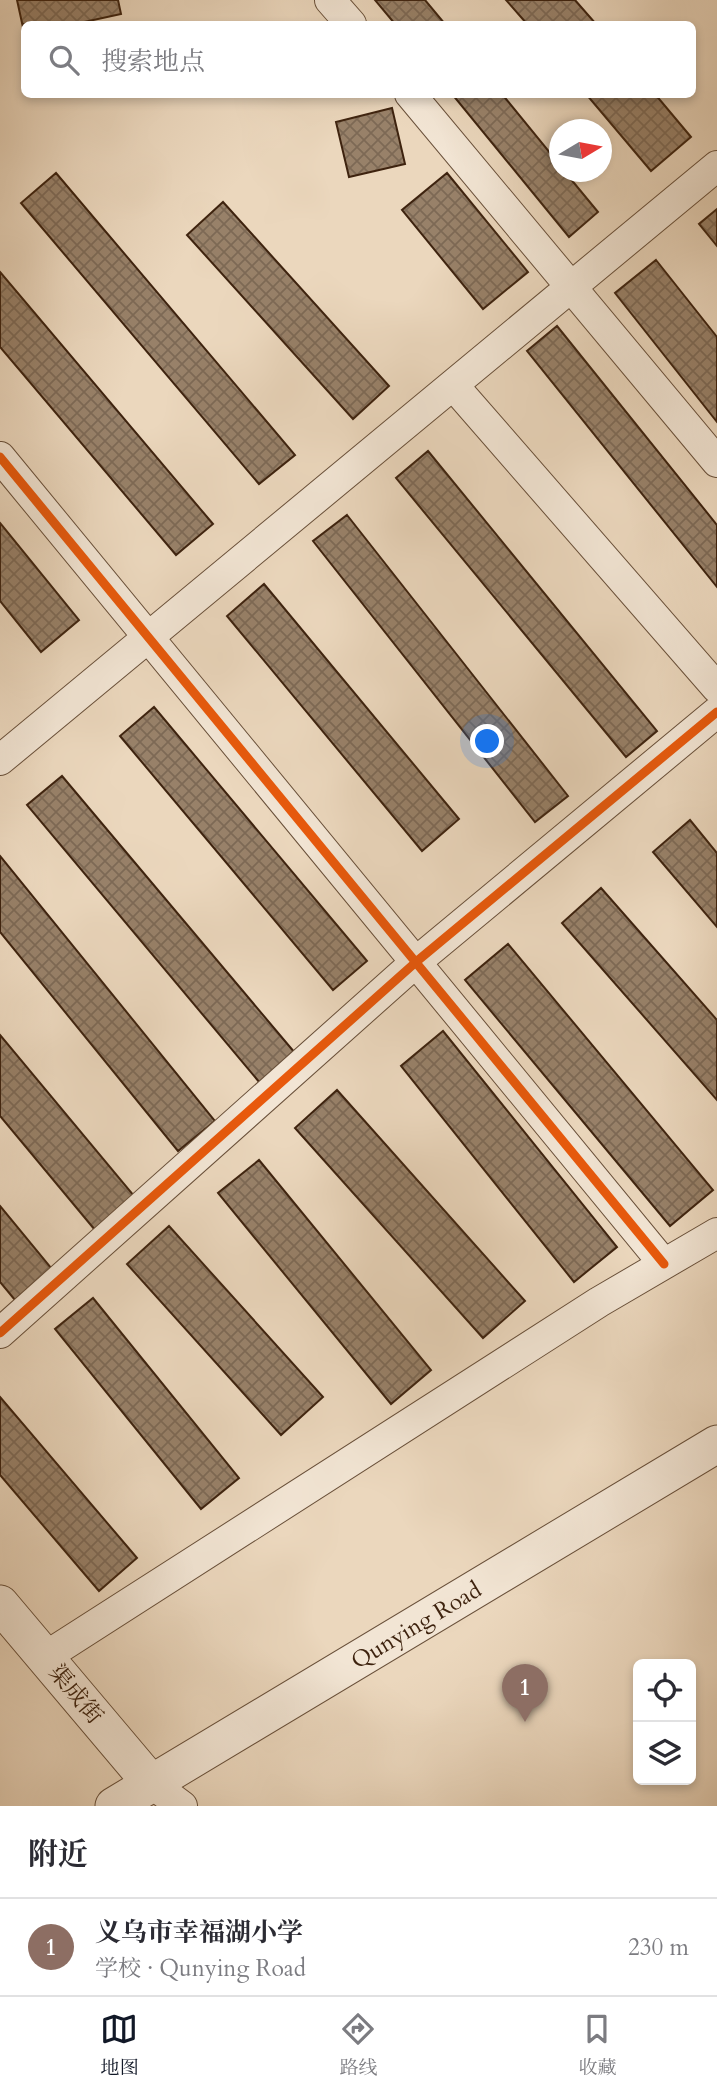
<!DOCTYPE html>
<html lang="zh">
<meta charset="utf-8">
<style>
body{margin:0;font-family:Cardo,"Noto Serif SC",serif;background:#f7f7f7;color:#2b2b33}
.controls{position:absolute;right:21px;bottom:21px;display:grid;overflow:hidden;border-radius:10px;box-shadow:0 4px 10px #0003}
.controls button{width:63px;height:63px;display:grid;place-items:center;padding:0;border:0;border-bottom:2px solid #e1e1e2;background:#fff;color:#2b2b33;font:35px sans-serif}
.compass{position:absolute;left:549px;top:119px;width:63px;height:63px;border-radius:50%;background:#fff;box-shadow:0 4px 10px #0003;rotate:80deg}
.you{position:absolute;left:488px;top:742px;width:24px;height:24px;margin:-18px;border:5px solid #fff;border-radius:50%;background:#1a73e8;box-shadow:0 0 0 10px #1a73e833}
.badge{display:grid;place-items:center;width:46px;height:46px;border-radius:50%;background:#111827;color:#fff;font-size:23px;font-weight:700}
.pin{position:absolute;translate:-50% -58px;filter:drop-shadow(0 2px 4px #0008)}
.pin::after{content:'';position:absolute;top:37px;width:24px;height:21px;background:inherit;clip-path:polygon(0 0,100% 0,50% 100%)}
.list{margin:0;padding:0;list-style:none}
h2{display:flex;justify-content:space-between;align-items:center;height:91px;margin:0;padding:0 28px;font-size:30px}
h2 small{font-size:23px;font-weight:400;color:#7c7c81}
.list li{display:grid;grid-template-columns:46px 1fr auto;gap:21px;align-items:center;box-sizing:border-box;height:98px;padding:0 28px;border-top:2px solid #e1e1e2}
.list b{display:block;font-size:26px;white-space:nowrap}
.list p{margin:0;font-size:23px;white-space:nowrap;color:#7c7c81}
.list em{font-size:23px;font-style:normal;color:#7c7c81}
.icon{flex:none;width:38px;height:38px;fill:none;stroke:currentColor;stroke-width:2;stroke-linecap:round;stroke-linejoin:round}
.map{position:relative;flex:none;width:717px;height:1806px;overflow:hidden}
.search{position:absolute;background:#fff;box-shadow:0 4px 10px #0003;left:21px;right:21px;top:21px;height:77px;display:flex;align-items:center;gap:18px;box-sizing:border-box;padding:0 24px;border-radius:10px;color:#7c7c81;font-size:26px}
.sheet{height:189px;background:#fff}
nav{display:flex;justify-content:space-around;align-items:center;box-sizing:border-box;height:98px;border-top:2px solid #e1e1e2;background:#fff;font-size:19px;color:#7c7c81}
nav a{display:grid;justify-items:center;gap:4px}
nav .on{color:#111827}
.map>svg:first-child{display:block}
</style>
<div class="map">
<svg width="717" height="1806" viewBox="0 0 717 1806">
<defs>
<pattern id="building-cross-hatch" width="8" height="8" patternUnits="userSpaceOnUse" patternTransform="scale(1.75)"><rect width="8" height="8" fill="#988169"/><path d="M0 0l8 8M0 8l8-8" fill="none" stroke="#7d6955"/></pattern>
</defs>
<rect width="100%" height="100%" fill="#ebd7bd"/>
<filter id="stains"><feTurbulence type="fractalNoise" baseFrequency=".00286" numOctaves="4"/><feColorMatrix values="0 0 0 0 .2 0 0 0 0 .09 0 0 0 0 .02 0 0 0 .5 -.17"/></filter>
<radialGradient id="worn" r=".72"><stop offset=".6" stop-color="#630" stop-opacity="0"/><stop offset="1" stop-color="#630" stop-opacity=".3"/></radialGradient>
<path fill="url(#building-cross-hatch)" stroke="#3e230f" stroke-width="2" d="M17,0h101l3,14 -46,10h-51v8z
M375,0h50l20,24h-50z
M506,0h69l21,24h-69z
M452,94h50l58,71v7h5l33,40 -29,25z
M586,94h69l36,43 -40,34z
M392,108l13,56 -56,13 -13,-55z
M56,173l239,282 -36,29 -238,-281z
M447,173l81,99 -45,37 -81,-99z
M223,202l166,184 -36,33 -166,-184z
M717,209v37l-18,-22z
M656,260l61,77v85l-102,-129z
M0,272l213,252 -37,31 -176,-208z
M557,326l160,199v62l-190,-236z
M428,451l229,280 -31,26 -230,-279z
M347,515l221,281 -33,26 -222,-281z
M0,523l79,97 -38,32 -41,-51z
M264,584l195,235 -37,32 -195,-235z
M154,707l213,254 -34,29 -213,-254z
M62,776l233,277 -35,30 -233,-278z
M690,820l27,33v74l-64,-75z
M0,856l215,265 -37,30 -178,-219z
M601,888l116,132v80l-155,-177z
M508,944l205,246 -43,36 -205,-246z
M443,1031l174,216 -43,35 -173,-216z
M0,1035l135,162 -40,33 -95,-114z
M337,1090l188,211 -42,37 -188,-210z
M259,1160l172,210 -40,34 -173,-211z
M0,1206l52,63 -37,31 -15,-18z
M169,1226l154,171 -42,38 -154,-171z
M93,1298l146,180 -38,31 -146,-180z
M0,1397l137,161 -38,33 -99,-116z"/>
<g fill="none" stroke-linecap="round" stroke-linejoin="round">
<defs>
<path id="minor" d="M330,0l21,24
M410,94l307,368
M453,385l264,303
M0,457l664,807
M0,760l717,-594
M0,1333l416,-371 301,-250
M45,1657l554,-355 118,-69
M151,1783l31,23"/>
<g id="tertiary">
<path d="M0,1604l151,179"/>
<path id="s1" d="M114,1806l603,-362"/>
</g>
</defs>
<use href="#minor" stroke="#69503a" stroke-width="32"/>
<use href="#tertiary" stroke="#69503a" stroke-width="39"/>
<use href="#minor" stroke="#f2e5d4" stroke-width="30"/>
<use href="#tertiary" stroke="#f2e5d4" stroke-width="37"/>
<defs>
<path id="cycleway" d="M0,457l664,807
M0,1333l416,-371 301,-250"/>
</defs>
<use href="#cycleway" stroke="#f2e5d4" stroke-width="13"/>
<use href="#cycleway" stroke="#e8590c" stroke-width="9"/>
</g>
<g text-anchor="middle" dominant-baseline="central" stroke-width="6" stroke-linejoin="round" paint-order="stroke">
<g font-size="23" fill="#3e230f" stroke="#f2e5d4">
<text stroke="none"><textPath href="#s1" startOffset="352">Qunying Road</textPath></text>
<text transform="translate(76 1694) rotate(50)">渠成街</text>
</g>
</g>
<rect width="100%" height="100%" filter="url(#stains)"/>
<rect width="100%" height="100%" fill="url(#worn)"/>
</svg>
<div class="controls">
<button><svg class="icon" aria-label="locate" viewBox="0 0 24 24"><circle cx="12" cy="12" r="6"/><path d="M12 2v4M12 18v4M2 12h4M18 12h4"/></svg></button>
<button><svg class="icon" aria-label="layers" viewBox="0 0 24 24"><path d="M12 4l9 5-9 5-9-5zM3 14l9 5 9-5"/></svg></button>
</div>
<svg class="compass" viewBox="-18 -18 36 36"><path d="M0-13l5 13h-10z" fill="#e53935"/><path d="M0 13l5-13h-10z" fill="#7c7c81"/></svg>
<div class="you"></div>
<div class="pin badge" style="left:525px;top:1722px;background:#8d6e63">1</div>
<div class="search"><svg class="icon" aria-label="search" viewBox="0 0 24 24"><circle cx="10" cy="10" r="6"/><path d="M15 15l6 6"/></svg>搜索地点</div>
</div>
<section class="sheet">
<h2>附近<small></small></h2>
<ul class="list">
<li><span class="badge" style="background:#8d6e63">1</span><div><b>义乌市幸福湖小学</b><p>学校 · Qunying Road</p></div><em>230 m</em></li>
</ul>
</section>
<nav>
<a class="on"><svg class="icon" aria-label="map" viewBox="0 0 24 24"><path d="M3 6l6-2 6 2 6-2v14l-6 2-6-2-6 2zM9 4v14M15 6v14"/></svg>地图</a>
<a><svg class="icon" aria-label="directions" viewBox="0 0 24 24"><path d="M12 3l9 9-9 9-9-9zM9 14v-3h6M13 9l2 2-2 2"/></svg>路线</a>
<a><svg class="icon" aria-label="saved" viewBox="0 0 24 24"><path d="M7 4h10v16l-5-4-5 4z"/></svg>收藏</a>
</nav>
